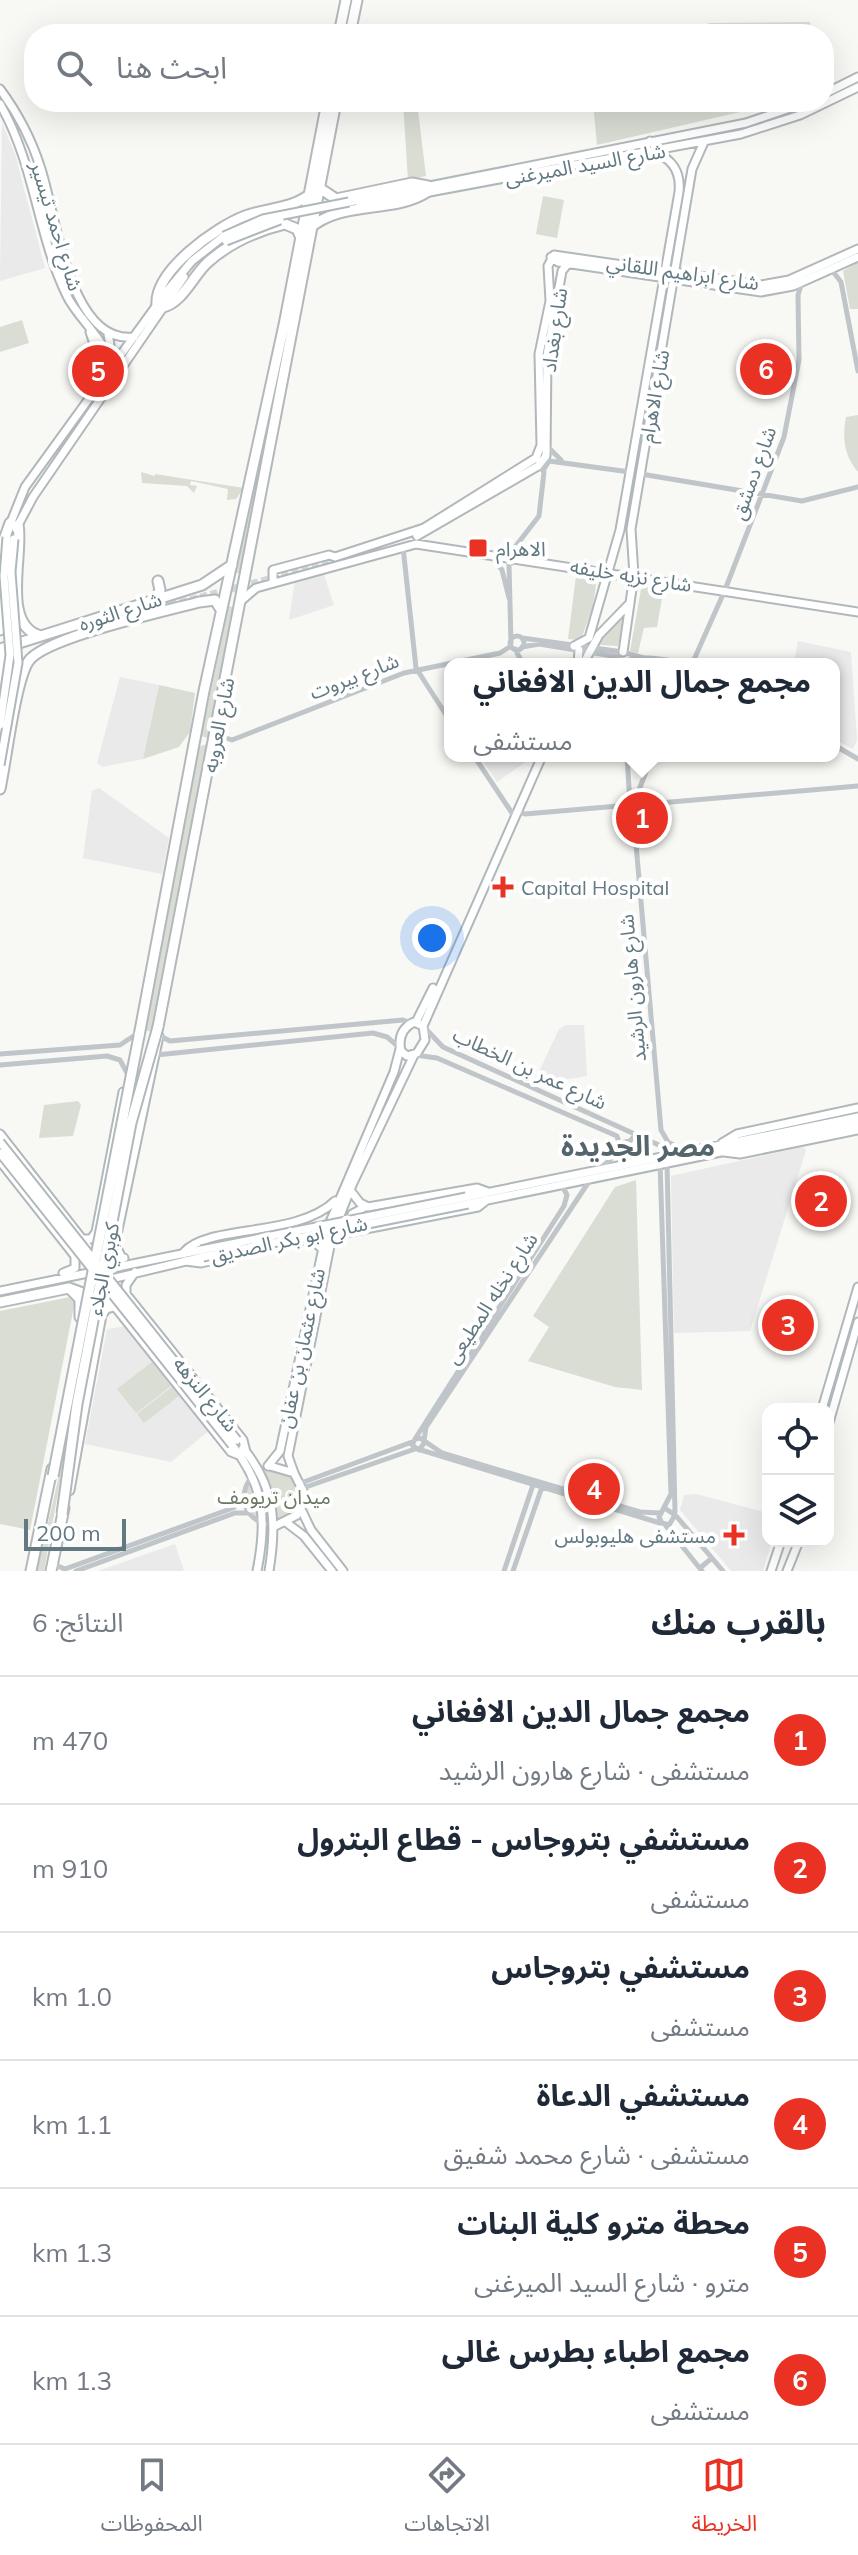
<!DOCTYPE html>
<html lang="ar">
<meta charset="utf-8">
<style>
body{margin:0;font-family:Mulish,"Noto Sans Arabic",sans-serif;background:#f2f2f3;color:#1f2937;direction:rtl}
.controls{position:absolute;right:24px;bottom:24px;display:grid;overflow:hidden;border-radius:16px;box-shadow:0 8px 32px #0002}
.controls button{width:72px;height:72px;display:grid;place-items:center;padding:0;border:0;border-bottom:2px solid #e0e1e3;background:#fff;color:#1f2937;font:40px sans-serif}
.scale{position:absolute;left:24px;bottom:20px;width:102px;box-sizing:border-box;padding-left:8px;border:4px solid #627982;border-top:0;font-size:22px;line-height:28px;white-space:nowrap;color:#627982;-webkit-text-stroke:6px #fff;paint-order:stroke}
.you{position:absolute;left:432px;top:938px;width:28px;height:28px;margin:-20px;border:6px solid #fff;border-radius:50%;background:#1a73e8;box-shadow:0 0 0 12px #1a73e833}
.badge{display:grid;place-items:center;width:52px;height:52px;border-radius:50%;background:#e93224;color:#fff;font-size:26px;font-weight:700}
.pin{position:absolute;translate:-50% -50%;border:4px solid #fff;box-shadow:0 2px 8px #0006}
.popup{position:absolute;left:444px;top:658px;width:396px;height:104px;box-sizing:border-box;display:grid;place-content:center;border-radius:16px;background:#fff;filter:drop-shadow(0 2px 6px #0005);font-size:26px;white-space:nowrap;color:#747a83}
.popup b{font-size:30px;color:#1f2937}
.popup::after{content:'';position:absolute;left:50%;top:100%;margin-left:-16px;border:16px solid transparent;border-top-color:#fff}
.list{margin:0;padding:0;list-style:none}
h2{display:flex;justify-content:space-between;align-items:center;height:104px;margin:0;padding:0 32px;font-size:34px}
h2 small{font-size:26px;font-weight:400;color:#747a83}
.list li{display:grid;grid-template-columns:52px 1fr auto;gap:24px;align-items:center;box-sizing:border-box;height:128px;padding:0 32px;border-top:2px solid #e0e1e3}
.list b{display:block;font-size:30px;white-space:nowrap}
.list p{margin:0;font-size:26px;white-space:nowrap;color:#747a83}
.list em{font-size:26px;font-style:normal;color:#747a83}
.icon{flex:none;width:44px;height:44px;fill:none;stroke:currentColor;stroke-width:2;stroke-linecap:round;stroke-linejoin:round}
.map{position:relative;flex:none;width:858px;height:1571px;overflow:hidden;direction:ltr}
.search{position:absolute;background:#fff;box-shadow:0 8px 32px #0002;left:24px;right:24px;top:24px;height:88px;display:flex;align-items:center;gap:20px;box-sizing:border-box;padding:0 28px;border-radius:32px;color:#747a83;font-size:30px}
.sheet{height:872px;background:#fff}
nav{display:flex;justify-content:space-around;align-items:center;box-sizing:border-box;height:112px;border-top:2px solid #e0e1e3;background:#fff;font-size:22px;color:#747a83}
nav a{display:grid;justify-items:center;gap:4px}
nav .on{color:#e93224}
.map>svg:first-child{display:block}
</style>
<div class="map">
<svg width="858" height="1571" viewBox="0 0 858 1571">
<rect width="100%" height="100%" fill="#f8f8f5"/>
<path fill="#e9eae9" d="M2,123l13,31 30,114 -45,13z
M323,572l11,33 -45,15 6,-40z
M798,641l53,11 6,88 -4,9 -19,-10v-75h-40z
M120,677l39,8 -16,74 -41,8 -5,-4z
M480,756h47l3,3 -33,23z
M99,788l70,50 -7,36 -79,-16 9,-67z
M566,1025h18l3,51 -44,7 -6,-7 22,-47z
M803,1147l3,3 -56,181 -76,2 -3,-157z
M127,1326l84,103 -40,33 -86,-18 22,-115z
M696,1494l72,19v28h4l-9,30h-32l-51,-61 4,-15z
M175,1544l9,27h-86z"/>
<path fill="#d9ddd4" d="M810,22l1,12h-178l69,-3 7,-8z
M403,102h14l9,74 -18,4z
M593,102h191l-187,43z
M543,196l21,4 -7,38 -21,-4z
M858,262v47h-8l-7,-38z
M22,320l7,23 -29,9v-25z
M273,382l4,1 -36,190h-5z
M858,415v57c-14,-17 -16,-34 -12,-55z
M141,472l14,4v-2l89,14 -8,11 -9,1 1,-11 -37,-8 -1,4 7,1 -3,7 -7,-7 -45,-3z
M576,576l21,2 -4,28 -12,34 -13,-1z
M642,584l22,3 -7,40 -13,1 -6,25 -8,-2z
M229,606l6,2 -24,131 -10,-3z
M625,613l-7,33 -18,-1 7,-14z
M159,685l36,8 -5,39 -11,15 -36,12z
M210,743l-57,289 -10,-2 55,-283z
M78,1101l3,4 -8,31 -34,2 5,-33z
M636,1180l6,210 -27,-3 -87,-26 21,-34 -16,-11 82,-129z
M70,1297l5,4 -45,229 -30,-6v-213z
M152,1362l19,24 -35,27 -19,-24z
M172,1387l7,9 -35,27 -7,-9z
M68,1436l-24,135h-7z
M246 1496a27 27 0 1 1 54 0a27 27 0 1 1-54 0Z"/>
<g fill="none" stroke-linecap="round" stroke-linejoin="round">
<path stroke="#d2d8d8" stroke-width="7" stroke-dasharray="7 3.5" stroke-linecap="butt" d="M170,605l164,-43
M132,611l42,-11"/>
<defs>
<path id="major" d="M0,89c17,23 31,49 40,77 16,45 28,179 94,171
M824,94l34,-17
M0,104c35,60 37,131 67,192 11,23 44,49 43,72
M349,202l397,-79 62,-21
M360,205l381,-71 59,-19 58,-28
M42,218l3,-16 6,-2
M551,257l7,5 203,30 32,-6 65,-29
M90,332l5,15 15,-2 -2,-11
M9,527l16,-40 142,-196 25,-30 32,-25
M16,529l17,-32 151,-220
M417,536l121,-70 8,-10 1,-101 15,-84 7,-9
M273,583v-13l56,-15 6,2 89,-29 112,-70 5,-13 -2,-91 11,-53 -2,-35 6,-11 207,30 28,-5 69,-31
M242,600l14,-12 160,-44 442,68
M574,646l15,-8 31,-108 59,-338c2,-20 -7,-34 -26,-40l2,-6 -5,-5
M623,652l11,-77 -3,-46 61,-360 12,-27
M578,664l1,-14
M583,664l16,-29 31,-32
M414,1022l9,4 2,14 -8,13 -10,3 -6,-5c-3,-13 1,-23 13,-29z
M416,1022l17,-34
M423,1026l119,-270
M0,1134l93,119 14,6 17,-1
M722,1143l15,-9 121,-26
M724,1152l16,2 118,-24
M0,1161l75,95v12l-12,5
M350,1190l10,13 8,4 109,-19 11,4
M466,1197l392,-80
M468,1204l390,-80
M351,1224l1,-10 13,-7
M82,1239h9l5,-7 27,-140
M332,1239l8,-5 138,-27 9,-7
M184,1252c24,-28 113,-14 151,-51
M122,1258l-7,-14 44,-208
M185,1261l16,2 105,-23 9,2 8,8
M135,1272l-9,13v9l117,146 3,12
M107,1280l96,-23
M72,1288l40,15 119,149 10,4
M0,1291l201,-41
M822,1409l36,-122
M828,1426l30,-104
M232,1445c33,41 35,76 25,126
M243,1448c32,39 34,75 26,123
M268,1466l12,-15 47,-222 67,-157 6,-23
M270,1466l24,7 10,20 -7,22 -22,11
M294,1473l-6,-17 44,-220 20,-51 62,-130
M301,1509l10,21 32,41
M287,1523l17,13 28,35
M771,1571l10,-30
M787,1571l12,-30"/>
<path id="highway" d="M339,34l7,-34
M350,34l7,-34
M318,187l18,12 76,-16 16,3
M309,229c31,-29 84,-15 118,-37
M157,305c-3,-34 59,-78 88,-89 21,-8 46,-7 64,-21
M163,307c19,-4 30,-31 44,-44 22,-20 49,-32 78,-39l12,5 4,9
M18,525c6,28 -18,101 23,111
M0,551l10,-28
M0,596v34
M155,600l5,-10 -2,-9
M0,649l202,-64 30,-20
M0,655l6,6 -6,6
M0,668v14
M0,789c6,-28 15,-106 28,-127 14,-24 138,-51 171,-60l16,-2 6,10
M158,1027l178,-925
M139,1036l65,-345 80,-366 43,-223
M0,1302l69,-14 11,11v18
M69,1490l32,-175 5,-7 8,-2
M31,1571l21,-102
M51,1571l13,-63"/>
</defs>
<use href="#major" stroke="#b0b8bb" stroke-width="11"/>
<use href="#highway" stroke="#b2b8bb" stroke-width="13"/>
<path stroke="#bfc5c8" stroke-width="5" d="M831,269l10,13 17,89
M549,448l12,12
M544,469l5,-8 81,11
M641,474l161,27 56,-14
M403,547l13,121 34,53
M492,556l10,14 7,28
M508,556l31,-40 5,-44 -5,-6
M510 643a7 7 0 1 1 14 0a7 7 0 1 1-14 0Z
M522,638l101,14 24,7
M511,643l-2,-78 5,-4
M522,647l17,-3 80,13
M515,649l8,15
M621,664c14,-12 51,-3 69,0
M692,664l33,-74 59,-153 15,-77 -1,-65 4,-13
M217,727l6,10 9,3 172,-67 96,-20 11,-7
M834,745l24,14
M474,756l38,57
M627,756l3,48
M634,803l18,-47
M636,805l222,-19
M633,810l28,320 7,12 16,9
M517,811l8,3 105,-9
M424,1027l19,20 218,99 8,8
M160,1036l10,5 233,-21 9,3
M0,1054l120,-9 18,-12
M156,1055l217,-22 14,4 13,11
M415,1055l22,3 180,78 4,14 -19,17
M0,1065l107,-9 13,4 7,13
M621,1143l9,-2 5,-6
M667,1163l8,349
M660,1164l11,330 -12,23 3,6 7,2 6,-10 -9,-6
M415,1439l149,-233 3,-11 -6,-11
M424,1441l2,-14 164,-247
M425,1442l-6,8 -7,-5 3,-6 5,-1 22,15 198,59 20,1
M421,1450l239,73
M253,1475c-15,18 -11,41 12,49
M301,1483l111,-41
M303,1488l112,-39
M677,1517l46,54
M666,1526l36,45
M53,1564l12,5 168,-61 11,-8
M700,1568l12,-10
M76,1571l159,-58h13
M504,1571l29,-86
M513,1571l29,-84"/>
<use href="#major" stroke="#fff" stroke-width="7"/>
<use href="#highway" stroke="#fff" stroke-width="9"/>
<defs>
<path id="major-bridge" d="M224,236l39,-17 86,-17
M226,241l54,-21
M0,725l10,-70 -6,-79 3,-39
M0,765l18,-102 -7,-91 3,-33
M0,1142l237,298
M0,1153l232,292
M201,1250l265,-53
M203,1257l265,-53"/>
<path id="highway-bridge" d="M53,1476l86,-440
M62,1514l15,-110 54,-281 27,-96"/>
</defs>
<use href="#major-bridge" stroke="#b0b8bb" stroke-width="11" stroke-linecap="butt"/>
<use href="#highway-bridge" stroke="#b2b8bb" stroke-width="13" stroke-linecap="butt"/>
<use href="#major-bridge" stroke="#fff" stroke-width="7"/>
<use href="#highway-bridge" stroke="#fff" stroke-width="9"/>
</g>
<g fill="#e93224" stroke="#fff" stroke-width="3">
<rect x="468" y="538" width="20" height="20" rx="4"/>
<path d="M499 875h8v8h8v8h-8v8h-8v-8h-8v-8h8z"/>
<path d="M730 1523h8v8h8v8h-8v8h-8v-8h-8v-8h8z"/>
</g>
<g text-anchor="middle" dominant-baseline="central" stroke-width="8" stroke-linejoin="round" paint-order="stroke">
<g font-size="20" fill="#627982" stroke="#fff">
<text transform="translate(585 164) rotate(-10)">شارع السيد الميرغنى</text>
<text transform="translate(57 226) rotate(73)">شارع احمد تيسير</text>
<text transform="translate(683 272) rotate(8)">شارع ابراهيم اللقاني</text>
<text transform="translate(554 330) rotate(-82)">شارع بغداد</text>
<text transform="translate(654 396) rotate(-80)">شارع الاهرام</text>
<text transform="translate(753 473) rotate(-70)">شارع دمشق</text>
<text transform="translate(631 575) rotate(9)">شارع نزيه خليفه</text>
<text transform="translate(120 611) rotate(-18)">شارع الثوره</text>
<text transform="translate(354 676) rotate(-21)">شارع بيروت</text>
<text transform="translate(218 725) rotate(-79)">شارع العروبه</text>
<text transform="translate(632 988) rotate(-95)">شارع هارون الرشيد</text>
<text transform="translate(530 1068) rotate(25)">شارع عمر بن الخطاب</text>
<text transform="translate(289 1239) rotate(-12)">شارع ابو بكر الصديق</text>
<text transform="translate(103 1269) rotate(-79)">كوبري الجلاء</text>
<text transform="translate(491 1298) rotate(-57)">شارع نخله المطيعى</text>
<text transform="translate(301 1348) rotate(-78)">شارع عثمان بن عفان</text>
<text transform="translate(206 1394) rotate(51)">شارع النزهه</text>
</g>
<g font-size="20" fill="#627982" stroke="#fff" text-anchor="start">
<text x="496" y="548">الاهرام</text>
<text x="521" y="887">Capital Hospital</text>
<text x="716" y="1535" text-anchor="end">مستشفى هليوبولس</text>
</g>
<g font-size="20" fill="#6a7961" stroke="#fff">
<text x="274" y="1496">ميدان تريومف</text>
</g>
<g font-size="28" font-weight="bold" fill="#54666c" stroke="#fff">
<text x="638" y="1145">مصر الجديدة</text>
</g>
</g>
</svg>
<div class="controls">
<button><svg class="icon" aria-label="locate" viewBox="0 0 24 24"><circle cx="12" cy="12" r="6"/><path d="M12 2v4M12 18v4M2 12h4M18 12h4"/></svg></button>
<button><svg class="icon" aria-label="layers" viewBox="0 0 24 24"><path d="M12 4l9 5-9 5-9-5zM3 14l9 5 9-5"/></svg></button>
</div>
<div class="scale">200 m</div>
<div class="you"></div>
<div class="pin badge" style="left:642px;top:818px">1</div>
<div class="popup"><b>مجمع جمال الدين الافغاني</b>مستشفى</div>
<div class="pin badge" style="left:821px;top:1201px">2</div>
<div class="pin badge" style="left:788px;top:1325px">3</div>
<div class="pin badge" style="left:594px;top:1489px">4</div>
<div class="pin badge" style="left:98px;top:371px">5</div>
<div class="pin badge" style="left:766px;top:369px">6</div>
<div class="search"><svg class="icon" aria-label="search" viewBox="0 0 24 24"><circle cx="10" cy="10" r="6"/><path d="M15 15l6 6"/></svg>ابحث هنا</div>
</div>
<section class="sheet">
<h2>بالقرب منك<small>النتائج: 6</small></h2>
<ul class="list">
<li><span class="badge">1</span><div><b>مجمع جمال الدين الافغاني</b><p>مستشفى · شارع هارون الرشيد</p></div><em>470 m</em></li>
<li><span class="badge">2</span><div><b>مستشفي بتروجاس - قطاع البترول</b><p>مستشفى</p></div><em>910 m</em></li>
<li><span class="badge">3</span><div><b>مستشفي بتروجاس</b><p>مستشفى</p></div><em>1.0 km</em></li>
<li><span class="badge">4</span><div><b>مستشفي الدعاة</b><p>مستشفى · شارع محمد شفيق</p></div><em>1.1 km</em></li>
<li><span class="badge">5</span><div><b>محطة مترو كلية البنات</b><p>مترو · شارع السيد الميرغنى</p></div><em>1.3 km</em></li>
<li><span class="badge">6</span><div><b>مجمع اطباء بطرس غالى</b><p>مستشفى</p></div><em>1.3 km</em></li>
</ul>
</section>
<nav>
<a class="on"><svg class="icon" aria-label="map" viewBox="0 0 24 24"><path d="M3 6l6-2 6 2 6-2v14l-6 2-6-2-6 2zM9 4v14M15 6v14"/></svg>الخريطة</a>
<a><svg class="icon" aria-label="directions" viewBox="0 0 24 24"><path d="M12 3l9 9-9 9-9-9zM9 14v-3h6M13 9l2 2-2 2"/></svg>الاتجاهات</a>
<a><svg class="icon" aria-label="saved" viewBox="0 0 24 24"><path d="M7 4h10v16l-5-4-5 4z"/></svg>المحفوظات</a>
</nav>
